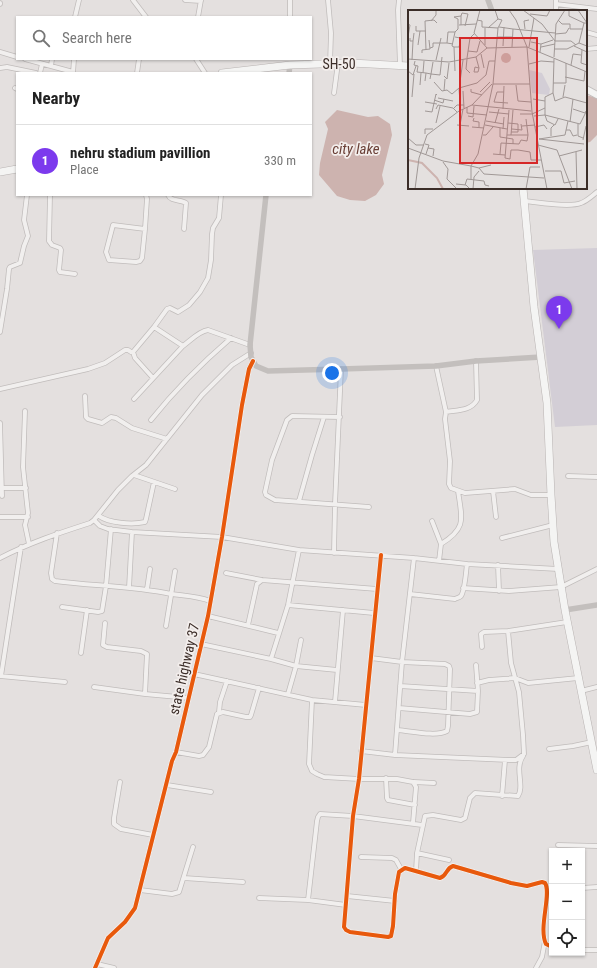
<!DOCTYPE html>
<meta charset="utf-8">
<style>
body{margin:0;font-family:"Roboto Condensed",sans-serif;background:#f2f2f2;color:#222}
.controls{position:absolute;right:12px;bottom:12px;display:grid;overflow:hidden;border-radius:0px;box-shadow:0 1px 3px #0004}
.controls button{width:36px;height:36px;display:grid;place-items:center;padding:0;border:0;border-bottom:1px solid #e0e0e0;background:#fff;color:#222;font:20px sans-serif}
.you{position:absolute;left:332px;top:373px;width:14px;height:14px;margin:-10px;border:3px solid #fff;border-radius:50%;background:#1a73e8;box-shadow:0 0 0 6px #1a73e833}
.badge{display:grid;place-items:center;width:26px;height:26px;border-radius:50%;background:#7c3aed;color:#fff;font-size:13px;font-weight:700}
.pin{position:absolute;translate:-50% -33px;filter:drop-shadow(0 1px 2px #0008)}
.pin::after{content:'';position:absolute;top:21px;width:14px;height:12px;background:inherit;clip-path:polygon(0 0,100% 0,50% 100%)}
.list{margin:0;padding:0;list-style:none}
h2{display:flex;justify-content:space-between;align-items:center;height:52px;margin:0;padding:0 16px;font-size:17px}
h2 small{font-size:13px;font-weight:400;color:#767676}
.list li{display:grid;grid-template-columns:26px 1fr auto;gap:12px;align-items:center;box-sizing:border-box;height:72px;padding:0 16px;border-top:1px solid #e0e0e0}
.list b{display:block;font-size:15px;white-space:nowrap}
.list p{margin:0;font-size:13px;white-space:nowrap;color:#767676}
.list em{font-size:13px;font-style:normal;color:#767676}
.icon{flex:none;width:22px;height:22px;fill:none;stroke:currentColor;stroke-width:2;stroke-linecap:round;stroke-linejoin:round}
.map{position:relative;flex:none;width:597px;height:968px;overflow:hidden}
.search{position:absolute;background:#fff;box-shadow:0 1px 3px #0004;left:16px;top:16px;width:296px;height:44px;display:flex;align-items:center;gap:10px;box-sizing:border-box;padding:0 14px;border-radius:0px;color:#767676;font-size:15px}
.panel{position:absolute;background:#fff;box-shadow:0 1px 3px #0004;left:16px;top:72px;width:296px;height:124px;border-radius:0px}
.map>svg:first-child{display:block}
</style>
<div class="map">
<svg width="597" height="968" viewBox="0 0 597 968">
<rect width="100%" height="100%" fill="#e4e0df"/>
<path fill="#d3ced6" d="M597,248v177l-42,2 -22,-177z"/>
<path fill="#cdb3af" d="M586,95l11,3v37l-7,7 -4,1z
M337,110l31,7 10,-1 12,8 2,11 -10,40 2,9 -8,11 -11,6 -15,-1 -13,-4 -18,-21 1,-12 8,-34 -3,-7z"/>
<g fill="none" stroke-linecap="round" stroke-linejoin="round">
<defs>
<path id="street" d="M133,0l13,17
M185,0l16,1
M290,0v17
M328,0l3,33 -1,31
M399,0l-1,10 2,56
M556,0v11
M0,3v1
M556,4l41,5
M75,17l4,-17
M198,17l3,-17
M586,32l11,3
M586,49l11,-1
M0,52l17,5
M25,59l48,13
M196,59l9,14
M51,66l1,-7
M0,68l7,-1 29,6
M40,73l2,-9
M73,73l1,-14
M137,73l2,-14
M15,88l2,1
M334,93l4,-30
M50,195l-1,46 3,4 8,3 1,2 -2,20 1,2 15,2
M168,195c3,7 12,4 18,8l-2,26
M524,201c14,1 45,7 57,2 6,-2 11,-7 16,-11
M145,229l-3,29 -2,3 -4,1 -27,-2 -3,-8 7,-27 32,4 2,-30 -1,-4
M154,327l29,19c7,-5 16,-15 25,-16l42,15
M0,332l7,-43 2,-20 1,-2 10,-4 4,-17 4,-10 -4,-16 3,-25
M133,352l2,6 18,20
M436,366l10,46 -1,7 5,42 -1,23 2,4 14,5 50,-4 16,6h20
M0,389l88,-20 17,-6 20,-13h3l3,2h2l21,-25 13,-18 3,-1 8,4 11,-7 11,-13 8,-14 3,-18 1,-26 1,-6 6,-10 2,-23
M85,396l1,21 2,2 14,4 9,-6 5,1 16,10 35,11
M134,399l49,-53
M25,411l-2,56 5,46 -3,12 4,19
M446,412c11,-2 25,-1 31,-12l-1,-39
M340,417l-48,-1 -5,4 -15,40 -7,32 1,3 9,5 94,7
M151,420c24,-30 51,-57 80,-82
M0,423l2,73
M134,475l41,14
M568,476l29,1
M0,488h26
M493,491l3,26
M299,501l13,-46 12,-38
M99,516c10,7 33,9 46,6l1,-3 8,-37
M0,517h28
M94,520l6,6 8,3 24,3 90,5 77,13 115,8 53,6 91,5
M432,521l9,23
M57,533l-6,40 1,6 3,2c38,5 78,5 116,13 14,2 26,2 39,7
M502,538l51,-13
M334,553l1,-49 6,-135
M381,555l-22,224 -6,37 -9,111 2,3 4,2 38,5 3,-1 2,-10 2,-32 4,-22 6,-4 35,10c7,-2 6,-10 13,-12l58,17 16,3 15,-4 3,1c7,10 -7,45 1,61l6,3
M0,558c29,-15 59,-25 90,-35l4,-3 24,-30 14,-14 14,-11 56,-70 30,-30 19,-12
M439,561l2,-17c26,-16 21,-25 17,-53
M498,565l1,26
M226,573l36,7 115,9
M129,588l3,-56
M463,588l46,3 52,-4 36,-18
M147,589l3,-20
M410,594l45,5c2,-1 4,-1 6,-3 4,-6 5,-25 6,-32
M288,605l86,8
M62,607l36,5 4,-1 4,-25 5,-57
M208,616l70,17
M105,623l-2,22 4,2 34,4 6,3 -2,40
M248,625l9,-41 5,-4
M166,626l9,-55
M201,644l70,15 25,7 41,4
M482,647l-1,-13 3,-2 24,-1 59,-9
M81,653l6,-43
M371,658l31,4 43,2 4,2 1,3 -2,57 -1,5c-11,6 -36,0 -49,-1
M271,659l17,-54 11,-55
M194,674l118,26 54,5
M0,676l65,6
M1,676l20,-129
M477,683l12,-3 26,-2 13,5 50,-5
M400,686l78,5
M94,687l51,7 44,4
M581,691l16,-4
M288,694l8,-28 5,-26
M312,700l-3,64 3,7 5,3 7,3 35,2h38l16,3 3,5 -3,36
M335,702l8,-92
M399,708l71,6 7,-2 1,-21 -2,-26
M219,712l1,-10 7,-21
M549,749l24,-3 19,-4
M361,751l34,4 114,5h7l8,-6 -1,-19 -4,-43 -8,-29 -3,-32
M176,752l23,4 4,-1 6,-8 8,-33 6,-2 23,5h4l1,-2 8,-27
M395,755l7,-93 12,-104
M386,778l1,20 1,2 27,5
M120,782l-6,36v6l7,5 32,6
M414,782l20,1
M167,785l44,7
M502,796l3,-36
M558,845l39,1
M417,853l32,7
M361,857l31,1 4,2 5,9
M416,871l1,-18 8,-37 8,-1 28,5 4,-2 5,-20 5,-5 43,3c7,-10 -4,-27 5,-40
M184,878l59,4
M582,888l15,-1
M140,890l32,4 7,-2 14,-45
M347,896l48,5
M259,898l49,2 38,5
M308,900l9,-79 1,-4 2,-3 33,2 69,9
M582,950h15
M97,964l17,4
M95,968l13,-30 17,-16 10,-14 37,-147 4,-9 32,-136 14,-79 20,-132 7,-36 4,-8
M536,968l6,-11 3,-16"/>
<path id="primary" d="M586,89l11,6"/>
<path id="highway" d="M222,73l68,-8 61,-2 58,3
M0,172l17,-3
M523,188l11,119 13,96 4,92 3,47 11,68 32,160"/>
</defs>
<use href="#street" stroke="#c0bcbb" stroke-width="5.5"/>
<use href="#primary" stroke="#c1bdbc" stroke-width="8"/>
<use href="#highway" stroke="#b8b3b2" stroke-width="8"/>
<use href="#street" stroke="#f1efee" stroke-width="4"/>
<path stroke="#c3bfbd" stroke-width="5.5" d="M488,0l4,11
M289,73l1,-8
M266,195l-16,150 1,12 5,9 12,5 73,-2 95,-3 40,-5 65,-4
M565,610l32,-5"/>
<use href="#primary" stroke="#f4f4f3" stroke-width="6"/>
<use href="#highway" stroke="#f4f4f3" stroke-width="7"/>
<defs>
<path id="cycleway" d="M381,555l-22,224 -6,37 -9,111 2,3 4,2 38,5 3,-1 2,-10 2,-32 4,-22 6,-4 35,10c7,-2 6,-10 13,-12l58,17 16,3 15,-4 3,1c7,10 -7,45 1,61l6,3
M95,968l13,-30 17,-16 10,-14 37,-147 4,-9 32,-136 14,-79 20,-132 7,-36 4,-8"/>
</defs>
<use href="#cycleway" stroke="#f3eeec" stroke-width="6"/>
<use href="#cycleway" stroke="#e8590c" stroke-width="4"/>
</g>
<g text-anchor="middle" dominant-baseline="central" stroke-width="3.5" stroke-linejoin="round" paint-order="stroke">
<g font-size="14" fill="#3b2d28" stroke="#f3eeec">
<text x="339" y="64">SH-50</text>
<text transform="translate(184 669) rotate(-77)">state highway 37</text>
</g>
<g font-size="15" font-style="italic" fill="#6a3f36" stroke="#f3eeec">
<text x="356" y="149">city lake</text>
</g>
</g>
<g transform="translate(408 10)">
<rect width="179" height="179" fill="#e4e0df"/>
<path d="M121,60l13,3 8,16 -1,6 -17,-2z" fill="#d3ced6"/>
<path d="M93 48a5 5 0 1 1 10 0a5 5 0 1 1-10 0Z" fill="#cdb3af"/>
<path fill="none" stroke="#cdb3af" stroke-width="2" d="M0,150l14,3 15,15 6,11"/>
<path fill="none" stroke="#a09896" stroke-width="1" d="M72,0l-6,23 13,15M87,0l3,9 4,1 -4,8 -5,56h37M101,0l7,10 11,27 60,25M115,0l19,14 13,17h16l5,4M161,0v6l15,7M170,0l9,13M122,4l17,2 3,-6M53,6l1,-3 6,1 -3,12M46,7l4,2v10l-3,3M46,7l7,-1v9M69,10l5,1v6l16,1M150,10l4,4h8v5h13M23,11l5,-6v-5M0,14l2,1 -2,12M51,15l17,-1M8,16v5h10M91,17l14,2 -1,18M80,18l10,-9M105,19l42,4M117,19l-1,-8 5,-1M147,24l11,-1 3,-5M89,27h15M2,28v3h3l1,-8M123,32l10,2 -1,8M171,33l5,-20h3M45,34l-6,-1 1,-11h7l-3,14 2,1 1,24M133,34l12,-4M10,35l2,-14M77,35v-17M95,36l1,-19M166,36l13,6M46,37h5l1,-4v-5l-5,-1M121,37l5,-29M133,37l14,-3M22,38l3,-1v-4h14M147,39h12l12,-6 8,3M18,40l-1,-29 9,-1 3,3M174,40l-1,13 6,2M60,41l9,1 3,-11M14,43v-3l8,-1 -1,-9M73,44l3,14M68,47l3,11 -4,-1 -1,5h4l1,-4M146,47l2,-33 9,-14M59,48l3,-20 4,-4M0,49l41,3 27,-5 11,-9 40,-1 5,65 15,77M59,49l-1,10 4,4M146,49l-1,34 -8,4v18l2,6 8,4 3,-6M4,50l1,-19M28,50l5,-22M7,51l-1,4 4,1 -1,6 9,1 -1,8M121,54l12,-3 13,1M163,55l2,-11 8,1M0,61l5,4 3,-9M15,63l1,-12M18,63l5,1 2,-12M36,66l3,3 2,-16M157,67l19,4 1,-10M22,69l1,-5 9,1 2,-18M26,72l8,9 5,-1 5,4 7,-6 18,-5 9,-8 3,-14h6M52,72l3,-22M145,73h13v-20M12,75l1,-12M108,75l2,16 13,1M51,79l1,13M63,79v3l11,3M36,81l1,-12M55,81l1,17M72,82l10,-10M96,82h-7l-3,10 14,1M145,83l2,8 10,-4 22,6M4,87l2,-23M155,87l2,-12M30,88l15,3M125,89l12,2M26,90l9,3 1,-4M17,92l12,2M64,95l59,6M59,97v6l20,2M28,99l2,-4 15,3 4,4M45,99l4,-4h7M95,99l1,-23M165,99l12,4 1,-2M101,100l-4,48 5,1 1,-9h7l12,2 1,8h10M17,101l7,1 4,-18 1,1M81,102l20,2M112,104h12l13,-6M60,106l5,1 1,-11M126,106l11,-1 35,9 7,-14M66,108l-1,3 6,1v5M78,111l18,3M162,112l3,-23M28,113l4,-17M87,113l4,-14M100,113l10,1v8h-7M170,114v12l5,2M49,115l12,1M52,115l3,-16M77,115l22,4M114,116l13,-1M64,117l12,1M127,117l9,-2 3,4M92,118v9l13,2v5M95,119l1,-12M104,119l10,1 -1,-6M158,120h4l3,6 4,-1M17,124v-5h8M75,125h3l7,-8M99,125h21l-2,-16M103,125l2,-25M143,126v-8l3,-3M0,128l8,7h8M131,129l45,5M131,129l26,-4 3,-14M175,130l3,-14M17,134l4,1 -3,9M130,135l19,5 15,39M0,138l35,13 28,5 7,-12 15,-70M20,138l6,1 -1,7M168,142l1,37M85,144l12,1M92,144l1,-11 18,1 2,-4 6,1 1,-6M151,146l23,-6M35,152l5,7 -1,10 10,10M63,156l8,2 5,6 60,4M71,158l12,-3M137,161h16l3,12 11,-2M63,170v-14M48,174l10,1 4,4M57,175l2,-6 17,2 1,4 4,1M7,179l4,-31 8,-23 32,-24 13,-6 20,-21M65,179l1,-12 5,-6M118,179l4,-22h10"/>
<path fill="#d62828" fill-opacity="0.15" stroke="#d62828" stroke-width="2" d="M52,28h77v125h-77z"/>
<rect width="179" height="179" fill="none" stroke="#3b2d28" stroke-width="2"/>
</g>
</svg>
<div class="controls">
<button>+</button>
<button>−</button>
<button><svg class="icon" aria-label="locate" viewBox="0 0 24 24"><circle cx="12" cy="12" r="6"/><path d="M12 2v4M12 18v4M2 12h4M18 12h4"/></svg></button>
</div>
<div class="you"></div>
<div class="pin badge" style="left:559px;top:329px">1</div>
<div class="search"><svg class="icon" aria-label="search" viewBox="0 0 24 24"><circle cx="10" cy="10" r="6"/><path d="M15 15l6 6"/></svg>Search here</div>
<section class="panel">
<h2>Nearby<small></small></h2>
<ul class="list">
<li><span class="badge">1</span><div><b>nehru stadium pavillion</b><p>Place</p></div><em>330 m</em></li>
</ul>
</section>
</div>
